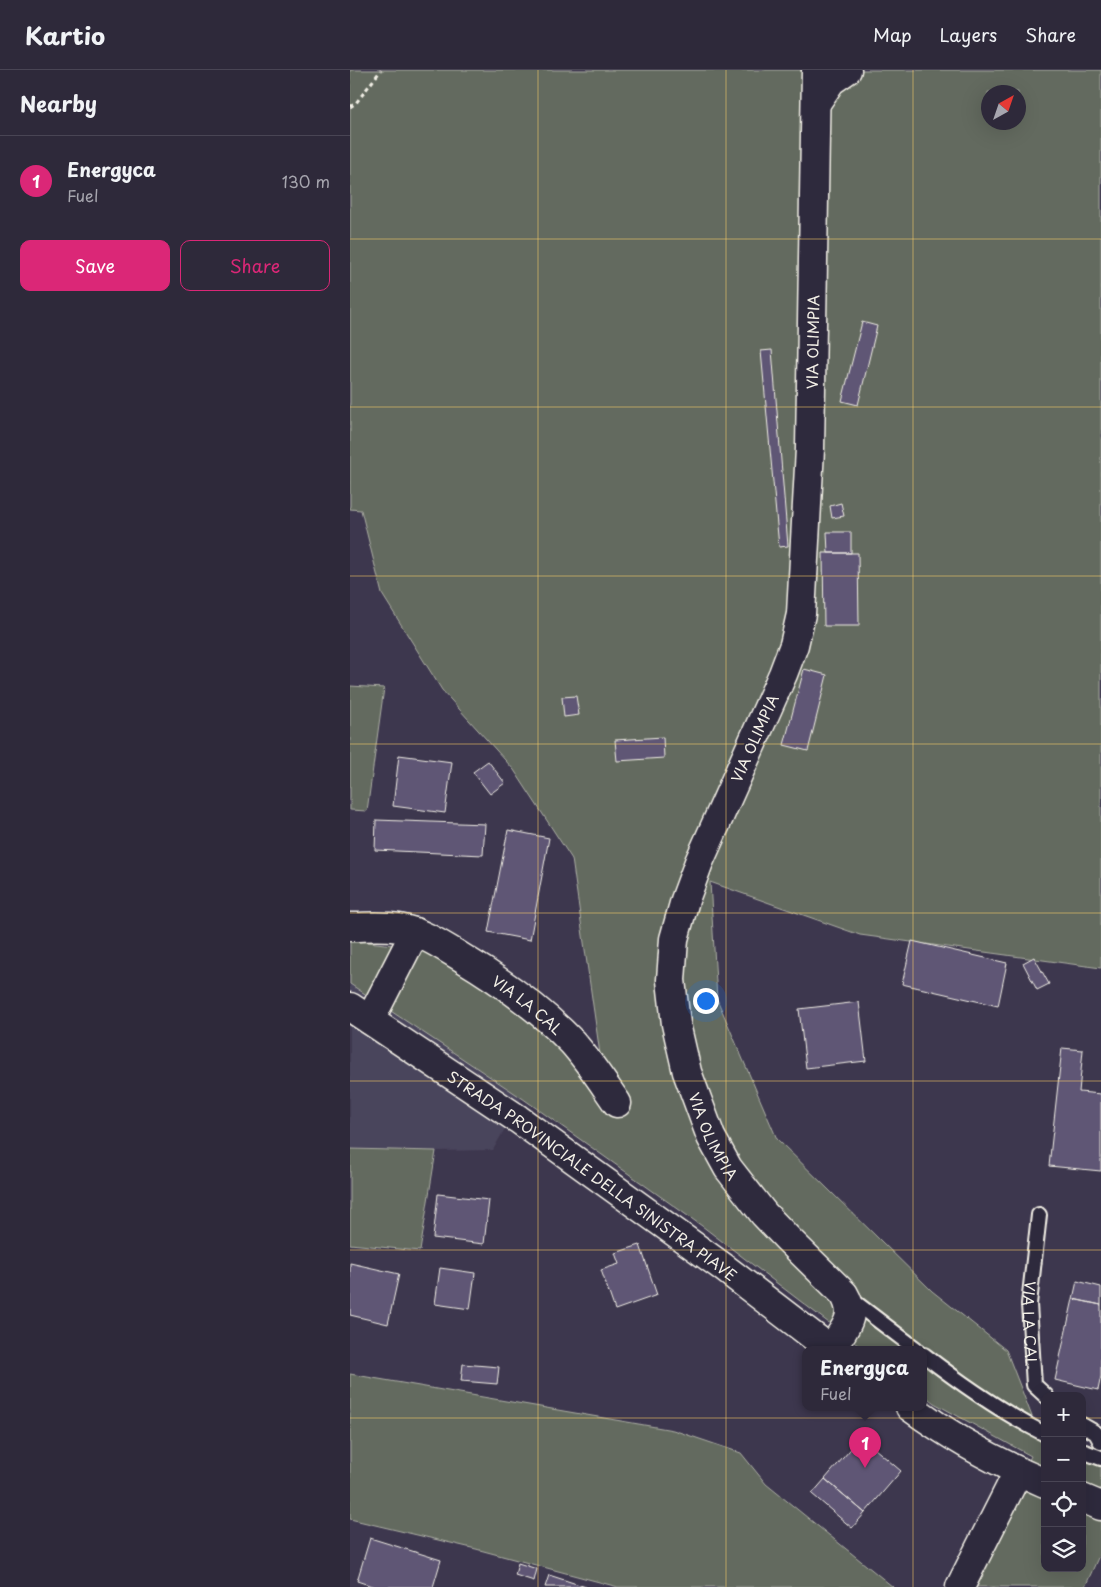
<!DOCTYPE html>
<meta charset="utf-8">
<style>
body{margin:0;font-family:"Playpen Sans",sans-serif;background:#3a3545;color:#f1f3f6}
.controls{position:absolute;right:15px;bottom:15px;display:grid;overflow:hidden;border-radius:10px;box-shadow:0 5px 20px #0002}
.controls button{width:45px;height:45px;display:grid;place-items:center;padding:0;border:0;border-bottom:1px solid #494554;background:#2e293a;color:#f1f3f6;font:25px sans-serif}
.compass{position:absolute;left:631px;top:15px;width:45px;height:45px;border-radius:50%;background:#2e293a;box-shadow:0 5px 20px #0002;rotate:40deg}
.you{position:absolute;left:355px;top:930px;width:18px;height:18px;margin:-12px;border:4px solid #fff;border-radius:50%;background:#1a73e8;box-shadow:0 0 0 8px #1a73e833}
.badge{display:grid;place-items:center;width:32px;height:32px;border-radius:50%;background:#db2777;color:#fff;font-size:16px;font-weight:700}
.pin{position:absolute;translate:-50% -41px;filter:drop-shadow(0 1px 2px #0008)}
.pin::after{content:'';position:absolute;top:26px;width:18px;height:15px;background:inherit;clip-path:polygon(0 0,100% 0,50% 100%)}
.popup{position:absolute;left:452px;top:1276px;width:125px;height:65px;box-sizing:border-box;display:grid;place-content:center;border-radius:10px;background:#2e293a;filter:drop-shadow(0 1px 4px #0005);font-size:16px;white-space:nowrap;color:#a7a6af}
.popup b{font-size:19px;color:#f1f3f6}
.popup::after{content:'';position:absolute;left:50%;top:100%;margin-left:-10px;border:10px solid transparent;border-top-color:#2e293a}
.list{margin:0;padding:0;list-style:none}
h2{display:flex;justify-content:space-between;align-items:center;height:65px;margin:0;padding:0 20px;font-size:21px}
h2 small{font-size:16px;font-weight:400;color:#a7a6af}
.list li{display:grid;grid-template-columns:32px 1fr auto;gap:15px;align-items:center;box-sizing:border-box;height:90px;padding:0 20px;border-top:1px solid #494554}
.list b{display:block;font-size:19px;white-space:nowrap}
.list p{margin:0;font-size:16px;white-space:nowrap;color:#a7a6af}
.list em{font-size:16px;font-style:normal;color:#a7a6af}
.actions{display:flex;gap:10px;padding:15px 20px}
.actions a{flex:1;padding:11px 0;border:1px solid #db2777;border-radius:10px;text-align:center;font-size:18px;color:#db2777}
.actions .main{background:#db2777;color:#fff}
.icon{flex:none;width:28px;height:28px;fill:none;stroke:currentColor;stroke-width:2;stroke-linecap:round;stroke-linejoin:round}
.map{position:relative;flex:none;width:751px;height:1517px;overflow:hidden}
header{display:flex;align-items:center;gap:30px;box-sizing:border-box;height:70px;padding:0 25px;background:#2e293a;border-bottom:1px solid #494554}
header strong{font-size:24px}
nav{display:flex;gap:28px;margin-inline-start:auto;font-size:18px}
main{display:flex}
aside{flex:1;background:#2e293a}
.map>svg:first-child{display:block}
</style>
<header>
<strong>Kartio</strong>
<nav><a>Map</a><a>Layers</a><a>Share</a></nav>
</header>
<main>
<aside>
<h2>Nearby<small></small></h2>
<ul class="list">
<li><span class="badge">1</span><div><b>Energyca</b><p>Fuel</p></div><em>130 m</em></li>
</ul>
<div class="actions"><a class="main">Save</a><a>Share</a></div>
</aside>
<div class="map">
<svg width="751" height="1517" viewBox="0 0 751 1517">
<rect width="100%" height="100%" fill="#3d374e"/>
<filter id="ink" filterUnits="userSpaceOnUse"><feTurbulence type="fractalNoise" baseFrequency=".02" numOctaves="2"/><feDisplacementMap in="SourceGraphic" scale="10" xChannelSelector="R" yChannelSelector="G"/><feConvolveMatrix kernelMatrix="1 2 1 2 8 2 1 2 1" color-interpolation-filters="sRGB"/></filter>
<g filter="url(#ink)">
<path fill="#4a445c" d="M0,914l172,114 -29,52 -57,1 -86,-2z"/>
<path fill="#636b5f" stroke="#acaea4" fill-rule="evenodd" d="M0,0h751v898l-241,-33 -150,-53 7,117 60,140 155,152 74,59 34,87 5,3v128h37v-110l19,9v84l-16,36h-132l71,-117 7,-14 -97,-53 -10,-8v-46h-61l-161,-123 -180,-128 -172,-114v-44l69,8 88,49 93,57 -28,-195 -58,-89 -72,-80 -60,-96 -21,-84 -11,-1zM638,22h30v30h-30z
M0,616l34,2 -17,123 -17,-1z
M0,1079l86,2 -16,100 -70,-7z
M0,1304l323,56 68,23 25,31 127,103h-275l-142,-38 -126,-30z"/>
<path fill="#5e5674" stroke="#f4f1e8" d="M512,252l15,4 -19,79 -16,-4z
M422,280l16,196 -9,1 -18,-196z
M491,433l3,13 -12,2 -2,-12z
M477,462h24v21h-23z
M473,483h35l1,73h-35z
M454,599l23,6 -19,76 -24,-6z
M226,626l3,19 -15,2 -2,-20z
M313,667l1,21 -47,3 -2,-21z
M49,685l53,7 -7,51 -52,-7z
M138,691l17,22 -15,11 -17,-22z
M26,750l109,4 -2,31 -108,-5z
M158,760l41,8 -19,102 -42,-8z
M562,871l95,22 -9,43 -96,-22z
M684,887l15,27 -12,6 -14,-27z
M509,932l7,59 -60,7 -7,-59z
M712,978l21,2 -4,42 22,2v77l-52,-5z
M88,1124l51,6 -5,44 -51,-6z
M290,1175l17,50 -42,15 -14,-40 18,-6 -4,-11z
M0,1193l49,11 -11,50 -38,-9z
M90,1198l35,5 -5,36 -35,-5z
M727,1211l24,6v18l-28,-6z
M723,1229l28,6v71l-3,14 -43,-10z
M113,1294l36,3 -2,17 -36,-3z
M511,1367l40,34 -36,42 -40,-34z
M475,1409l40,34 -13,15 -40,-34z
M20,1468l71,22 -8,27h-58l-18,-6z
M168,1493l19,6 -3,12 -19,-6z
M199,1505l37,12h-41z"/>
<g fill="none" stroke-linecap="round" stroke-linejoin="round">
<defs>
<g id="lane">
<path id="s1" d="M689,1145l-10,89 5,81 12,11"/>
<path d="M499,1228l67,51"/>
<path d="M574,1285c39,30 77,57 121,79"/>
<path d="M732,1355l14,8 5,9"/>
<path d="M732,1381l19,7"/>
</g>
<g id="street">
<path id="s2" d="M466,0l-6,379 -9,165 -7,31 -11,29 -84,188 -14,38 -11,39 -3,41 5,44 11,48 24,65 17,31 36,46 24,25 56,55c14,24 0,34 -13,55"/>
<path d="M466,33l15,-22 16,-11"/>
<path id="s3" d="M0,857c16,0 33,-2 49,1 23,4 42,17 62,29 40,24 78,51 111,85 17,19 31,41 45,61"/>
<path d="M20,950l45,-88"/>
<path d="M610,1517l58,-115"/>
</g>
<g id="secondary">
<path id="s4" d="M0,937l168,112 205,148 107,82"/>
<path d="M560,1337c41,30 88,56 135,76"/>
<path d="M732,1428l19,8"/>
</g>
</defs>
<use href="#lane" stroke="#f4f1e8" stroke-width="18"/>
<use href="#street" stroke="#f4f1e8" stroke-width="31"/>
<use href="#secondary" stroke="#f4f1e8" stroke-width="31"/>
<path stroke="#f4f1e8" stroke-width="3" stroke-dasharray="4 4" stroke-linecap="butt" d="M0,37l6,-4 25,-33"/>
<use href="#lane" stroke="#2f2a3d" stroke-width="14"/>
<use href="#street" stroke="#2f2a3d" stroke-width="28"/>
<use href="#secondary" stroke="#2f2a3d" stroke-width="28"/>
</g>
</g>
<path fill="none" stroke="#ffd166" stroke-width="1" stroke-opacity="0.55" d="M188,0v1517M376,0v1517M563,0v1517M0,169h751M0,337h751M0,506h751M0,674h751M0,843h751M0,1011h751M0,1180h751M0,1348h695M732,1348h19"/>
<g text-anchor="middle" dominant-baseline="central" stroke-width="4" stroke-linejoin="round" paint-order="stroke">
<g font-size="15" fill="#f4f1e8" stroke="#2f2a3d">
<text transform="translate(462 272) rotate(-89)">VIA OLIMPIA</text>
<text transform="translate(404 668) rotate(-66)">VIA OLIMPIA</text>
<text stroke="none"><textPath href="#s3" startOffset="200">VIA LA CAL</textPath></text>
<text stroke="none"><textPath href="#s2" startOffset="1098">VIA OLIMPIA</textPath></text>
<text stroke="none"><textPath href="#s4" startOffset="295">STRADA PROVINCIALE DELLA SINISTRA PIAVE</textPath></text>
<text stroke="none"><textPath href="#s1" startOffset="109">VIA LA CAL</textPath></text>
</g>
</g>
</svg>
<div class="controls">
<button>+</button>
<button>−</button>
<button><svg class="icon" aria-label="locate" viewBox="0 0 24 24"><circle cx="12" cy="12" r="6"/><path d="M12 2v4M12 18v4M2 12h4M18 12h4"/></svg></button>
<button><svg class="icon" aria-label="layers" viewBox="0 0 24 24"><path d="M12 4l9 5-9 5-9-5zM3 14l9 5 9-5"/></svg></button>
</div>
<svg class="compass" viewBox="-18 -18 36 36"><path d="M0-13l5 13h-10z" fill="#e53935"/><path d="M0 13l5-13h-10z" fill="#a7a6af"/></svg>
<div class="you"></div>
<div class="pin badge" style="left:515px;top:1398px">1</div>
<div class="popup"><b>Energyca</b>Fuel</div>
</div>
</main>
